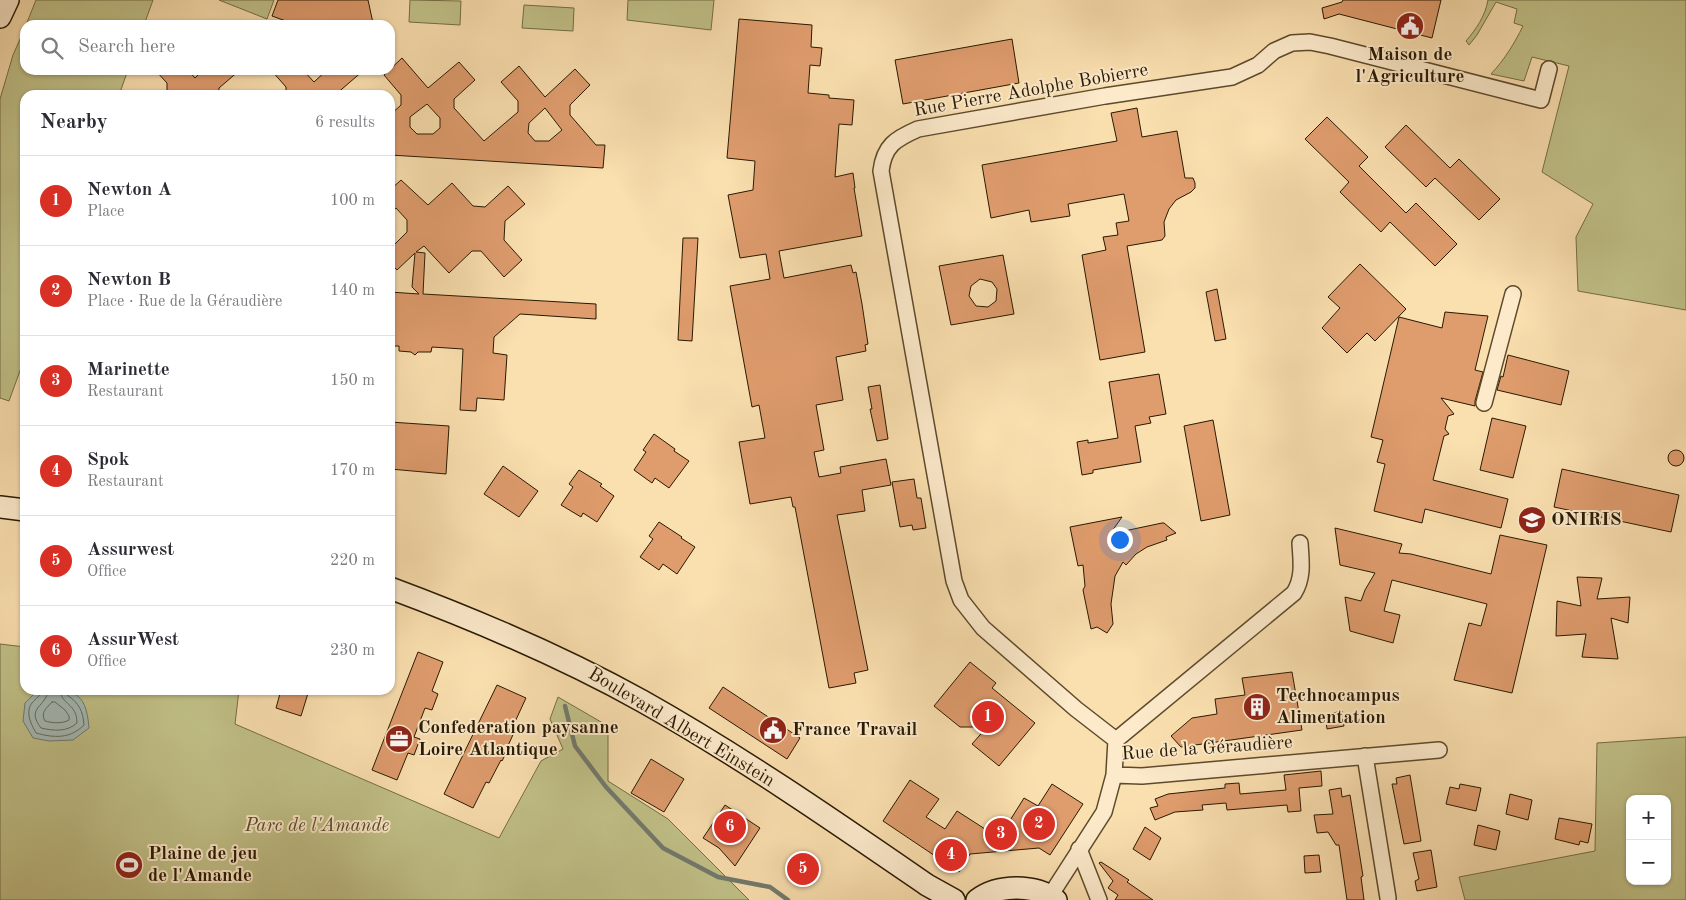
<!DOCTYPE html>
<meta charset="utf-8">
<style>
body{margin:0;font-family:"Old Standard TT",serif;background:#f2f2f3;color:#2b2b33}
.controls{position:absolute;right:15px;bottom:15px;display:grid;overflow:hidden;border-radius:10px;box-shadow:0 1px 4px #0004}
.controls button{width:45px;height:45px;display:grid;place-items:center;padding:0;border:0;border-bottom:1px solid #e1e1e2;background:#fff;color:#2b2b33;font:25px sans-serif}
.you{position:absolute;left:1119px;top:539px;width:18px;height:18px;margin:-12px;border:4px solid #fff;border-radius:50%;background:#1a73e8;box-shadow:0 0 0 8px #1a73e833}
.badge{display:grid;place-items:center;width:32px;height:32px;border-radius:50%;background:#d93025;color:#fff;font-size:16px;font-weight:700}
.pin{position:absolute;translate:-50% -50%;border:2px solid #fff;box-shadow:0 1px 5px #0006}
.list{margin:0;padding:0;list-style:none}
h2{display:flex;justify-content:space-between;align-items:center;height:65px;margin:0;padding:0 20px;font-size:21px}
h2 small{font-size:16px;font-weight:400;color:#7c7c81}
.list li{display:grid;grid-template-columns:32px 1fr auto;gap:15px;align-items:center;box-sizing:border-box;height:90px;padding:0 20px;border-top:1px solid #e1e1e2}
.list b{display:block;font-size:19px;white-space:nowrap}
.list p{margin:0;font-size:16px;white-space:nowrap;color:#7c7c81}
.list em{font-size:16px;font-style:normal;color:#7c7c81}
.icon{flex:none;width:28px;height:28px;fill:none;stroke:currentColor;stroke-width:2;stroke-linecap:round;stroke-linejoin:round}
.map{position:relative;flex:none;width:1686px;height:900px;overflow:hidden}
.search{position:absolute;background:#fff;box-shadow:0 1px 4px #0004;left:20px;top:20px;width:375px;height:55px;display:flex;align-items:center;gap:12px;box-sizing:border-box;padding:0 18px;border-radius:15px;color:#7c7c81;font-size:19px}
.panel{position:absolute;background:#fff;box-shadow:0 1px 4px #0004;left:20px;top:90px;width:375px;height:605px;border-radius:15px}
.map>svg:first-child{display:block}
</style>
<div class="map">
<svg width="1686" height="900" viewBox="0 0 1686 900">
<rect width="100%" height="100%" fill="#fadfaf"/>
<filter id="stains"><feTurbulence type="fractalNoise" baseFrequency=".004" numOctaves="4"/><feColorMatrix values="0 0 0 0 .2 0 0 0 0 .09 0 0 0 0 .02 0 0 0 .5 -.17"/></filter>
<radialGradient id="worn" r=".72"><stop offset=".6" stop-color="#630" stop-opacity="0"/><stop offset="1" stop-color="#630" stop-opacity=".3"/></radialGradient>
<path fill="#c1c188" stroke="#756d44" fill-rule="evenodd" d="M36,0h117l-9,25h-118z
M219,0h55l-7,19z
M410,0l51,1 -1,24 -51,-3z
M628,0h86l-3,30 -84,-10z
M1488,0h198v310l-108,-19 -2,-54 17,-33 -51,-32 27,-106 -37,-9 -8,24 -33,-7c14,-15 23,-30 32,-48l-9,-3 3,-14 -21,-7 -19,33 -8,10 -3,-4c10,-12 19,-24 22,-41z
M524,5l50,3 -1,23 -51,-3z
M25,28v42h103l-9,25h-94v262l-16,44 -9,-3v-299l13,-44z
M0,644l25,3v43h214l-4,34 264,114 42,-77 22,-12 -13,-30 8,-22 50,29v55l60,38 81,81h-749z
M1686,737v163h-221l-6,-23 136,-26 2,-108zM1630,799h37v82h-37z"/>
<path fill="#a3bab6" stroke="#727a6e" d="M38,690c34,0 48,-1 51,38l-16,12 -24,1 -16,-3 -10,-17 2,-18z"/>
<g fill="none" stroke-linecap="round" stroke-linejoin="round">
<path stroke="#666a5c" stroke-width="1" d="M42,690c-1,6 -6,8 -10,13 -7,9 -1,21 4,30 18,5 34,6 48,-8 -1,-14 -5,-22 -17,-30l-1,-5
M48,690c-1,17 -23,17 -7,38 13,3 26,4 36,-5 0,-20 -16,-18 -17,-33
M52,702h3l10,8 4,6v4c-7,4 -17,3 -24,1 -5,-9 2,-13 7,-19z"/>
<path stroke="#727a6e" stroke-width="4.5" d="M565,706l10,40 31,41 57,61 55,29 52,10 18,13"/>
</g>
<path fill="#df9c6d" stroke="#291901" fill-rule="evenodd" d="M278,0h90l5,23 -9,2h-67l-25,-9z
M1343,0h98l-9,38 -93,-24 -15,5 -2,-11 20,-6z
M739,19l73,6 -1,22 11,1 -2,18 -10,-1 -2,28 21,2v3l25,2 -2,25 -13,-1 -4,53 18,-4 2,15h-1l8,48 -83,15 5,27 67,-13 2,8 3,-1 6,32 6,40 -3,1 1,6 -30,6 7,43 -27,5 8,45 -10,2 5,25 22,-4 -1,-6 46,-8 5,26 -29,5 3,21 -28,4 31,155 -14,3 2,10 -27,5 -34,-181h-2l-2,-10 -41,7 -11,-62 26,-4 -6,-33 -7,2 -22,-121 40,-7 -4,-25 -26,4 -12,-63 25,-5 2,-29 -28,-3z
M1012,39l7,44 -116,21 -8,-44z
M402,58l26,30 31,-26 16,18 -21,19v9l30,33 34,-29v-11l-17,-19 18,-16 26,31 30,-28 15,16 -20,20v10l26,30h9l-2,23 -213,-13v-40l11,-10v-10l-17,-20zM427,104l13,14v10l-7,6h-16l-7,-7v-10zM545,108l17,22 -13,11h-14l-7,-8 1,-10z
M155,70h33l7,8 8,-8h37l-21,18v7h-52v-12z
M271,70h32l11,12 13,-12h37l-29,25h-49v-8z
M1137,108l5,29 35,-6 8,47h8l2,5v5l-4,4 -15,8 -7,9 -5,13 1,14 -3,4 -35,6 18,106 -45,8 -18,-105 24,-5 -3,-13 15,-2 -2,-12 13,-2 -5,-27 -56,10 2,12 -39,6 -2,-12 -38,8 -9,-53 135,-24 -6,-28z
M1327,117l41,40 -9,9 47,47 10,-10 41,41 -22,22 -45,-44 -9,10 -41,-40 9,-10 -44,-43z
M1406,125l44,43 9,-9 41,40 -21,21 -44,-42 -9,9 -41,-40z
M401,180l27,25 24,-22 21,23 12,1 23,-21 17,18 -20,17 -1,19 18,20 -18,17 -23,-26h-9l-23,22 -25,-27 -8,6 9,1 -2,41 173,10v15l-76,-5 -26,23 -1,16 14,2 -3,45 -27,-2 -1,13 -16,-1 3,-61 -31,-2 -1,5h-13l-3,3 -4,-3 -12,-1v-5h-9v-54l29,2 -7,-7 3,-34 -18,17 -7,-7v-14l17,-17v-12l-11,-12 -6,5v-23z
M683,238h15l-6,103 -14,-1z
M1003,255l11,59 -63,11 -12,-59zM980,279l12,3 5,7 -1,12 -8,6 -12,-1 -7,-10 2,-10z
M1360,264l46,45 -31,32 -8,-8 -20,20 -25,-25 18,-20 -12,-11z
M1217,289l9,50 -11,2 -9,-49z
M1445,312l43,4 -13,54 8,2 -8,29v5l-34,-8 13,16 -6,2 -3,13 4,5 -5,2 -11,44 75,19 -7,29 -76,-19 -3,14 -48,-12 11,-47 -8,-2 6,-22 -12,-3 28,-120 43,11z
M1508,355l61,16 -8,34 -64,-15 4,-14 2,1z
M1159,374l7,40 -17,3 2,6 -16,3 6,36 -48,8v3l-11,2 -5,-33 11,-2v3l30,-5 -9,-56z
M880,385l8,54 -11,2 -7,-32h2l-4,-22z
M1492,418l34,8 -13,52 -33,-8z
M1213,420l17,95 -29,6 -17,-95z
M390,422l59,4 -3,48 -56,-5z
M654,434l21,15 -1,2 15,10 -20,27 -14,-10 -3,5 -18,-13 12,-18 -3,-2z
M1668 458a8 8 0 1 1 16 0a8 8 0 1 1-16 0Z
M503,466l35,25 -19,26 -35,-23z
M1562,469l117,26 -8,37 -117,-25z
M579,470l23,14 -2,2 14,10 -17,26 -14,-9 -2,4 -20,-12 12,-18 -4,-3z
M914,479l3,19h4l5,30 -13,2 -1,-5 -12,2 -8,-45z
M1122,517l-12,17 52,-11h2l12,10 -10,4 1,3 -20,7 -11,7 -10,11 -3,-3 -8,14 -4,28 2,20 -6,9 -10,-6 -6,2 -8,-39 2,-4 -2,-21 -5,1 -8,-39z
M659,522l23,15 -1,1 14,9 -18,27 -14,-10 -4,6 -19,-13 13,-18 -4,-3z
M1335,528l67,16 -3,9 12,1 80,20 9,-39 47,10 -35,148 -58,-13 15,-57 12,3 6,-22 -95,-24 -8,31 16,4 -7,28 -43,-12 -5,-34 16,4 4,-11 10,-17 -35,-8z
M1577,577l25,1 -5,21 33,-2 -2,26 -17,-5 7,41 -36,-2 4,-23 -30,2 1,-35 24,5z
M418,652l25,10 -11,29 6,3 -6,16 -7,-2 -11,29 6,2 -6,16 -6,-2 -11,27 -25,-10z
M970,662l26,21 -4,5 43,35 -36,43 -27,-22 15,-17h-27l-26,-21z
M1292,672l10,58 -121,17 -10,-11 21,-18 25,-4 -2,-15 30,-4 -3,-17z
M497,685l29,13 -12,26 3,2 -11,24 1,1 -5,10 -1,-1 -12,23 -3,-1 -13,26 -29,-14z
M723,687l77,51 -13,21 -78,-51z
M281,690h28l-8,26 -25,-8z
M1342,711l2,15 -17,3 -2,-14z
M651,759l33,20 -20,33 -33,-19z
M1321,771l1,15 -23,2 2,23 -13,1 -1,-7 -60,5 -1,-7 -24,2 1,5 -28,2 -20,8 -5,-12 8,-2 -3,-7 13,-5 57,-6v-4l14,-1 1,11 46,-4 -2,-15z
M1410,775l11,66 -17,3 -12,-60h5l-1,-6z
M910,780l29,19 -13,18 19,12 12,-18 42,27 25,-40 14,8 14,-22 31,20 -33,51 -11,-7 -69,6 -11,18 -76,-51z
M1460,784l21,4 -5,23 -30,-7 4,-17 9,2z
M1341,788l1,9 8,-2 13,81 -2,1 3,23h-17l-8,-55h-3l-8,-13 -11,1 -3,-18 19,-1 -4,-24z
M1510,794l22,6 -4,20 -22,-6z
M725,805l35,23 -25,38 -16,-18 -16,-10z
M1559,818l33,6 -4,19 -8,-2 -1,4 -24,-6z
M1478,825l22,6 -4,19 -22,-5z
M1145,827l16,11 -11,22 -17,-11z
M1431,850l6,37 -20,4 -2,-10 4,-2 -6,-26z
M799,854l20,13 -13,19 -20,-13z
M1319,855l2,17 -16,1 -1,-17z
M1101,862l28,18 -2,2 26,18h-38l3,-5 -10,-7 5,-7 -14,-18z"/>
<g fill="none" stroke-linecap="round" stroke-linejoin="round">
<defs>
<path id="street" d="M1484,403l29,-109
M1116,740l178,-147c10,-16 7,-33 6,-50
M1365,756l23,142
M1114,775l28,1 297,-26
M1079,849l20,51
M1050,896l54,-84 10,-37 2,-35 -40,-31 -93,-81 -22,-28 -7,-19 -73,-410c3,-25 14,-32 37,-42l187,-33 127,-19 26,-12 16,-14 18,-8 18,-1 20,4 211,54 8,-31"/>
<path id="secondary" d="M0,17l8,-17
M0,507l25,3
M390,588c86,32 171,68 252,113 98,55 192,120 285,184l27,15
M977,900c21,-16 58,-16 79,0"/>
</defs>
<use href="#street" stroke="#5d4a2c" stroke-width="18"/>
<use href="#secondary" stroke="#291901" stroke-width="24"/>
<use href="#street" stroke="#fceacb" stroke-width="15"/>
<use href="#secondary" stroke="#fceacb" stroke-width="21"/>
</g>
<defs>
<symbol id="civic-disc" viewBox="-11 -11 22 22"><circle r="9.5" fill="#8f2418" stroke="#fceacb"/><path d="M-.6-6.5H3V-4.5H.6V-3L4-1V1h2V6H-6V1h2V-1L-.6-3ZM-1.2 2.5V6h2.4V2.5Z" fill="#fff"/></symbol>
<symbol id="university-disc" viewBox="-11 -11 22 22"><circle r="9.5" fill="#8f2418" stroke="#fceacb"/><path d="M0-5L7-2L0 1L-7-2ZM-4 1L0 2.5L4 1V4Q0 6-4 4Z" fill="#fff"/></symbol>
<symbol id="building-disc" viewBox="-11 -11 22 22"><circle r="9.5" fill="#8f2418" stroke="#fceacb"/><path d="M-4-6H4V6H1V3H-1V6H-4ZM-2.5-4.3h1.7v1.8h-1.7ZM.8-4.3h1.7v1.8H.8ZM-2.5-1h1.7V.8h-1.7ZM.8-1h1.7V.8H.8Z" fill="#fff"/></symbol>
<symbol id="office-disc" viewBox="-11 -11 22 22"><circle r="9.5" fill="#8f2418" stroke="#fceacb"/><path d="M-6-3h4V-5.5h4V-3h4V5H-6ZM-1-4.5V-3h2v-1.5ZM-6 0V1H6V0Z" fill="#fff"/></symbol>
<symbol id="stadium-disc" viewBox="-11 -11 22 22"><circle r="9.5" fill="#8f2418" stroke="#fceacb"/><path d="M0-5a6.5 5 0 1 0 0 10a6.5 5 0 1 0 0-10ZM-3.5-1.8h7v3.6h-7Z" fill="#fff"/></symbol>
</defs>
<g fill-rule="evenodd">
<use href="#civic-disc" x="1394" y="10" width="32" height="32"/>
<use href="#university-disc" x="1516" y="504" width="32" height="32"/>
<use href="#building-disc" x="1241" y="691" width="32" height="32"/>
<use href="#civic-disc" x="757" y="714" width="32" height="32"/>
<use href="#office-disc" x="383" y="723" width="32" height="32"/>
<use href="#stadium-disc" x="113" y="849" width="32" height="32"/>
</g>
<g text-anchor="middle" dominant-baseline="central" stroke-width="4" stroke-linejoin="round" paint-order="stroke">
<g font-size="19" font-weight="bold" fill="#291901" stroke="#fceacb" text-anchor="start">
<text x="1410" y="55" text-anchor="middle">Maison de<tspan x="1410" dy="22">l'Agriculture</tspan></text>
<text x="1551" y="520">ONIRIS</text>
<text x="1276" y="696">Technocampus<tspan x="1276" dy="22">Alimentation</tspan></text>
<text x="418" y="728">Confederation paysanne<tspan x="418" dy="22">Loire Atlantique</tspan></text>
<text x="792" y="730">France Travail</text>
<text x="148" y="854">Plaine de jeu<tspan x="148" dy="22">de l'Amande</tspan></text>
</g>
<g font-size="19" fill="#291901" stroke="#fceacb">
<text transform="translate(1031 91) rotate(-10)">Rue Pierre Adolphe Bobierre</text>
<text transform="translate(681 728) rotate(31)">Boulevard Albert Einstein</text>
<text transform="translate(1207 749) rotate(-4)">Rue de la Géraudière</text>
</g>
<g font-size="19" font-style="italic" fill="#574b2a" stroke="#fceacb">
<text x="317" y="826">Parc de l'Amande</text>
</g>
</g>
<rect width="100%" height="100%" filter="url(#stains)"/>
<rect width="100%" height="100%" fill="url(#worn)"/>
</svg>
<div class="controls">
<button>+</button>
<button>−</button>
</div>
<div class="you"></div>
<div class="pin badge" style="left:988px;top:717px">1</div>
<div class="pin badge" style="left:1039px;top:824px">2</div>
<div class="pin badge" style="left:1001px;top:834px">3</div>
<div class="pin badge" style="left:951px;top:855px">4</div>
<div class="pin badge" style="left:803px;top:869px">5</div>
<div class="pin badge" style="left:730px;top:827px">6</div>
<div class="search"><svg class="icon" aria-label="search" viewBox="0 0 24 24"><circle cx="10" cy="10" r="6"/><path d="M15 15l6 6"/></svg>Search here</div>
<section class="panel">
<h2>Nearby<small>6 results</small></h2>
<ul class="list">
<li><span class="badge">1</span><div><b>Newton A</b><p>Place</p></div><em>100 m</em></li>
<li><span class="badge">2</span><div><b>Newton B</b><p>Place · Rue de la Géraudière</p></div><em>140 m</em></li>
<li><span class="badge">3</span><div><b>Marinette</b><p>Restaurant</p></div><em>150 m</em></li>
<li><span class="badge">4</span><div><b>Spok</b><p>Restaurant</p></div><em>170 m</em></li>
<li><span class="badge">5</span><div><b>Assurwest</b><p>Office</p></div><em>220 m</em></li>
<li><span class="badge">6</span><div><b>AssurWest</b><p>Office</p></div><em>230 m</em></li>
</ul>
</section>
</div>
